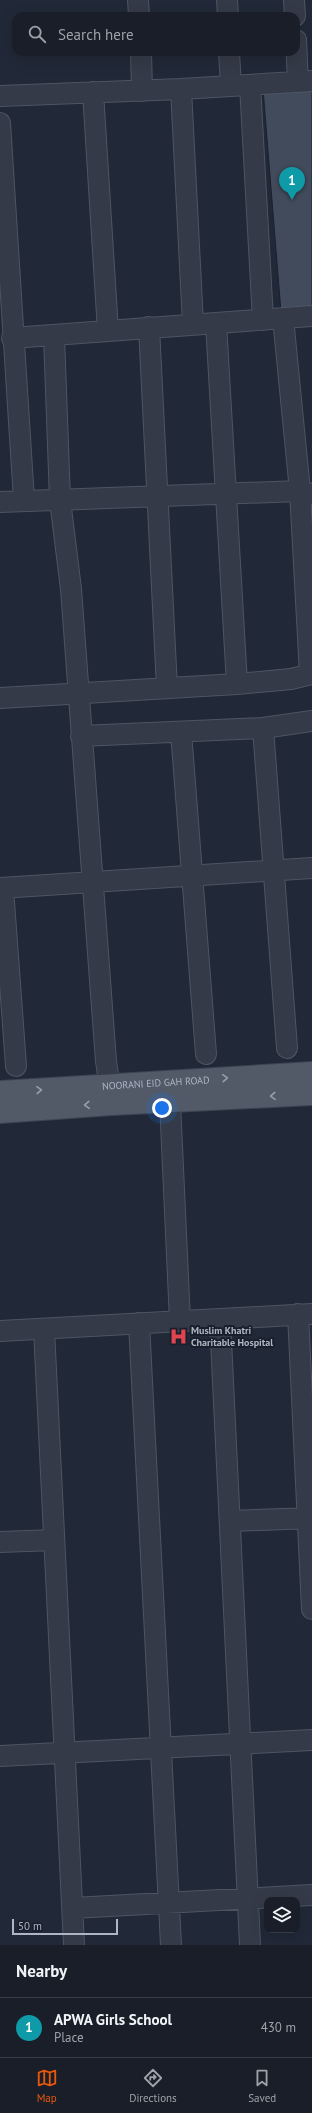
<!DOCTYPE html>
<style>
body{margin:0;font-family:"PT Sans",sans-serif;background:#262b35;color:#f1f3f6}
.controls{position:absolute;right:12px;bottom:12px;display:grid;overflow:hidden;border-radius:8px;box-shadow:0 4px 16px #0002}
.controls button{width:36px;height:36px;display:grid;place-items:center;padding:0;border:0;border-bottom:1px solid #373c46;background:#191e29;color:#f1f3f6;font:20px sans-serif}
.scale{position:absolute;left:12px;bottom:10px;width:106px;box-sizing:border-box;padding-left:4px;border:2px solid #aeb5c4;border-top:0;font-size:11px;line-height:14px;white-space:nowrap;color:#aeb5c4;-webkit-text-stroke:3px #1a1f2c;paint-order:stroke}
.you{position:absolute;left:162px;top:1108px;width:14px;height:14px;margin:-10px;border:3px solid #fff;border-radius:50%;background:#1a73e8;box-shadow:0 0 0 6px #1a73e833}
.badge{display:grid;place-items:center;width:26px;height:26px;border-radius:50%;background:#ea580c;color:#fff;font-size:13px;font-weight:700}
.pin{position:absolute;translate:-50% -33px;filter:drop-shadow(0 1px 2px #0008)}
.pin::after{content:'';position:absolute;top:21px;width:14px;height:12px;background:inherit;clip-path:polygon(0 0,100% 0,50% 100%)}
.list{margin:0;padding:0;list-style:none}
h2{display:flex;justify-content:space-between;align-items:center;height:52px;margin:0;padding:0 16px;font-size:17px}
h2 small{font-size:13px;font-weight:400;color:#9fa2a8}
.list li{display:grid;grid-template-columns:26px 1fr auto;gap:12px;align-items:center;box-sizing:border-box;height:60px;padding:0 16px;border-top:1px solid #373c46}
.list b{display:block;font-size:15px;white-space:nowrap}
.list p{margin:0;font-size:13px;white-space:nowrap;color:#9fa2a8}
.list em{font-size:13px;font-style:normal;color:#9fa2a8}
.icon{flex:none;width:22px;height:22px;fill:none;stroke:currentColor;stroke-width:2;stroke-linecap:round;stroke-linejoin:round}
.map{position:relative;flex:none;width:312px;height:1945px;overflow:hidden}
.search{position:absolute;background:#191e29;box-shadow:0 4px 16px #0002;left:12px;right:12px;top:12px;height:44px;display:flex;align-items:center;gap:10px;box-sizing:border-box;padding:0 14px;border-radius:12px;color:#9fa2a8;font-size:15px}
.sheet{height:112px;background:#191e29}
nav{display:flex;justify-content:space-around;align-items:center;box-sizing:border-box;height:56px;border-top:1px solid #373c46;background:#191e29;font-size:11px;color:#9fa2a8}
nav a{display:grid;justify-items:center;gap:2px}
nav .on{color:#ea580c}
.map>svg:first-child{display:block}
</style>
<div class="map">
<svg width="312" height="1945" viewBox="0 0 312 1945">
<rect width="100%" height="100%" fill="#212837"/>
<path fill="#424b5c" stroke="#1c212e" d="M312,86v224l-31,2 -18,-223z"/>
<g fill="none" stroke-linecap="round" stroke-linejoin="round">
<defs>
<path id="minor" d="M138,0l1,16
M227,0l1,16
M294,0l1,16
M296,40l2,42
M141,52l1,39
M229,52l2,34
M250,85l13,235
M181,89l12,235
M93,92l15,239
M0,96l181,-7 131,-8
M0,123l24,377
M283,318l17,173 10,183
M216,323l21,361
M149,327l18,361
M54,336l6,164 11,89 35,472 6,41
M12,338l300,-22
M0,502l300,-11 11,3
M0,698l237,-14 54,-5 21,-5
M263,728l24,320
M181,732l25,322
M81,736l182,-8 49,-7
M0,888l312,-20
M3,888l13,178
M170,1102l10,219
M298,1314l14,295
M220,1319l30,626
M139,1323l32,622
M44,1329l30,616
M0,1331l312,-17
M230,1521l82,-3
M0,1542l54,-2
M0,1756l312,-16
M73,1908l239,-13"/>
<g id="major">
<path id="s1" d="M0,1092l312,-19"/>
<path d="M0,1112l112,-8 200,-10"/>
</g>
</defs>
<use href="#minor" stroke="#4e5562" stroke-width="22"/>
<use href="#major" stroke="#3d4351" stroke-width="24"/>
<use href="#minor" stroke="#343a47" stroke-width="20"/>
<use href="#major" stroke="#525967" stroke-width="22"/>
</g>
<defs><path id="oneway-chevron" d="M-2-3.5L2.5 0L-2 3.5" fill="none" stroke-width="1.6" stroke-linecap="round" stroke-linejoin="round"/></defs>
<g stroke="#979ead">
<use href="#oneway-chevron" transform="translate(225 1078) rotate(-4)"/>
<use href="#oneway-chevron" transform="translate(39 1090) rotate(-3)"/>
<use href="#oneway-chevron" transform="translate(273 1096) rotate(177)"/>
<use href="#oneway-chevron" transform="translate(87 1105) rotate(176)"/>
</g>
<defs>
<symbol id="hospital-bare" viewBox="-9 -9 18 18"><path d="M-5-5h3v3.5h4V-5h3V5h-3V1.5h-4V5h-3Z" fill="#e0444e" stroke="#1a1f2c" stroke-width="2.5" paint-order="stroke"/></symbol>
</defs>
<g fill-rule="evenodd">
<use href="#hospital-bare" x="166" y="1324" width="25" height="25"/>
</g>
<g text-anchor="middle" dominant-baseline="central" stroke-width="4" stroke-linejoin="round" paint-order="stroke">
<g font-size="10" fill="#aeb5c4" stroke="#1a1f2c">
<text stroke="none"><textPath href="#s1" startOffset="156">NOORANI EID GAH ROAD</textPath></text>
</g>
<g font-size="10" font-weight="bold" fill="#aeb5c4" stroke="#1a1f2c" text-anchor="start">
<text x="191" y="1330">Muslim Khatri<tspan x="191" dy="12">Charitable Hospital</tspan></text>
</g>
</g>
</svg>
<div class="controls">
<button><svg class="icon" aria-label="layers" viewBox="0 0 24 24"><path d="M12 4l9 5-9 5-9-5zM3 14l9 5 9-5"/></svg></button>
</div>
<div class="scale">50 m</div>
<div class="you"></div>
<div class="pin badge" style="left:292px;top:200px;background:#0f9aa8">1</div>
<div class="search"><svg class="icon" aria-label="search" viewBox="0 0 24 24"><circle cx="10" cy="10" r="6"/><path d="M15 15l6 6"/></svg>Search here</div>
</div>
<section class="sheet">
<h2>Nearby<small></small></h2>
<ul class="list">
<li><span class="badge" style="background:#0f9aa8">1</span><div><b>APWA Girls School</b><p>Place</p></div><em>430 m</em></li>
</ul>
</section>
<nav>
<a class="on"><svg class="icon" aria-label="map" viewBox="0 0 24 24"><path d="M3 6l6-2 6 2 6-2v14l-6 2-6-2-6 2zM9 4v14M15 6v14"/></svg>Map</a>
<a><svg class="icon" aria-label="directions" viewBox="0 0 24 24"><path d="M12 3l9 9-9 9-9-9zM9 14v-3h6M13 9l2 2-2 2"/></svg>Directions</a>
<a><svg class="icon" aria-label="saved" viewBox="0 0 24 24"><path d="M7 4h10v16l-5-4-5 4z"/></svg>Saved</a>
</nav>
